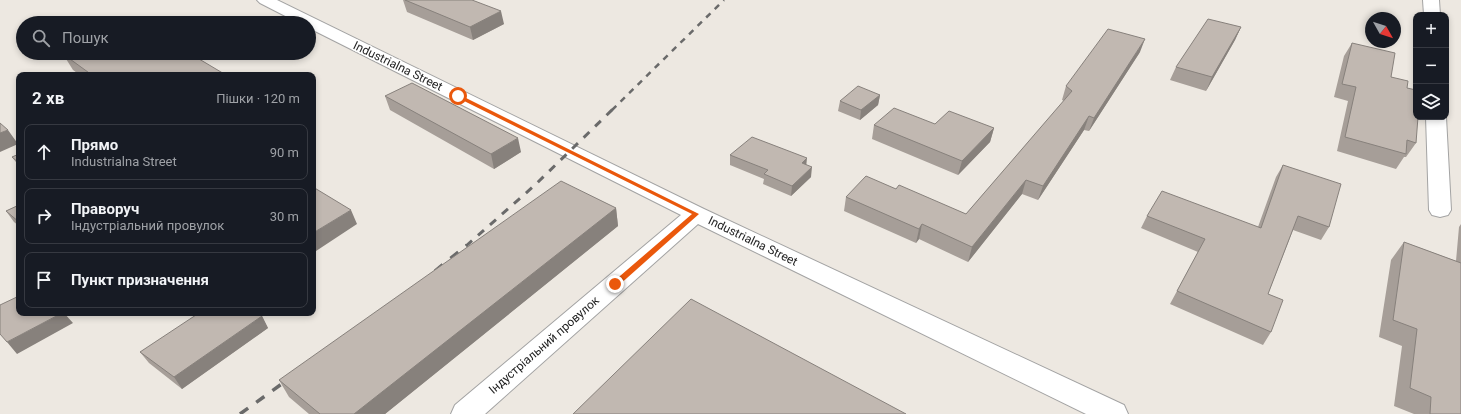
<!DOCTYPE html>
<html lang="uk">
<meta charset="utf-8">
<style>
body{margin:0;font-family:Roboto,sans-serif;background:#20242c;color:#f1f3f6}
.controls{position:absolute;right:12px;top:12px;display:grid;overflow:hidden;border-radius:8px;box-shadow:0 2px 6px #0003}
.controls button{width:36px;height:36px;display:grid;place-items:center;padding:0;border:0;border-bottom:1px solid #363941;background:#171b24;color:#f1f3f6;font:20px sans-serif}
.compass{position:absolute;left:1365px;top:12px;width:36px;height:36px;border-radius:50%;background:#171b24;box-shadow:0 2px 6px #0003;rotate:129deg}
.stop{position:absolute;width:12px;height:12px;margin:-9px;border:3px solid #ea580c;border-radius:50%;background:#fff}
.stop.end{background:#ea580c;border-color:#fff;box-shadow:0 1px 4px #0008}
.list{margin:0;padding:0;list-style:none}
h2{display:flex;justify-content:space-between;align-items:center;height:52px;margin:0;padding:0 16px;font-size:17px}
h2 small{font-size:13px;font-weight:400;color:#9ea1a6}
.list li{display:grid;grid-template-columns:26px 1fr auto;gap:12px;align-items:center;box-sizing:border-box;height:56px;margin:0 8px 8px;padding:0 8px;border:1px solid #363941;border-radius:8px}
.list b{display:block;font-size:15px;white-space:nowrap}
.list p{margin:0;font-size:13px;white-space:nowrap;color:#9ea1a6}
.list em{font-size:13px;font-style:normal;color:#9ea1a6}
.icon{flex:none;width:22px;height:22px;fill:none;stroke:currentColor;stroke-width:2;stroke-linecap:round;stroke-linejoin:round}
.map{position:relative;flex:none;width:1461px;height:414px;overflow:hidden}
.search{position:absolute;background:#171b24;box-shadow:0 2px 6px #0003;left:16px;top:16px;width:300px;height:44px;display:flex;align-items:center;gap:10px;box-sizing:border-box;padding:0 14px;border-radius:22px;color:#9ea1a6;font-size:15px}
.panel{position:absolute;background:#171b24;box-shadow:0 2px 6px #0003;left:16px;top:72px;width:300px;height:244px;border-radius:8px}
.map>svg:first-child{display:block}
</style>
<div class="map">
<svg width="1461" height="414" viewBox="0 0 1461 414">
<rect width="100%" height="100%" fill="#ede8e1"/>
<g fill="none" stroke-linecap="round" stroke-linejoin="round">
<defs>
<path id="minor" d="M257,0h20l427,209 420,196 4,9h-42l-388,-190 -213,190h-34l4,-9 226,-190 -372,-187v-5h-10l-39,-20z
M1423,0h16l1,15h-16z
M1426,117h20l5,93 -3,5 -8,2 -8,-2 -3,-5z"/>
</defs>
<use href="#minor" stroke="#a3a3a3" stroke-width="2"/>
<use href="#minor" fill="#fff" fill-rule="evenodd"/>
<path stroke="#6a6a6a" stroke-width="2.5" stroke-dasharray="6 6" stroke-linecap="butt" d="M612,110l112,-110"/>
<path stroke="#6a6a6a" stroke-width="3" stroke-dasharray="8 8" stroke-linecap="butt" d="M466,246l69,-61 78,-76"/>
<path stroke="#6a6a6a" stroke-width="3.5" stroke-dasharray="10 10" stroke-linecap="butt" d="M435,271l32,-26
M240,414l50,-36"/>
</g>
<path fill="#a69e98" d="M403,0h69l32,24 -31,16 -66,-28z
M1241,27l-6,13 -29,51 -36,-11 6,-13z
M1352,43l39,34 16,11 9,55 -10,14h-2l-8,12 -59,-18 11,-50 -14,-4 10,-41z
M1140,52l-51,79 -5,-1 -46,70 -16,-6 -54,68 -49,-23 -3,4 -72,-32 2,-14 50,-8 70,25 98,-113 -2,-1 4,-14z
M63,54l163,21h-146l-7,-5z
M880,95l-2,10 -18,15 -22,-9 2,-10z
M385,96l136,56 -27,17 -104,-59z
M935,124l59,4 -4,14 -32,33 -86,-36 2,-14z
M19,154v12l-7,-9z
M730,155l77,10 4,12 -20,19 -28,-12 1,-5 -34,-14z
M1283,165l46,62 -8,13 -28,-10 -25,64 3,38 -8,13 -93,-41 28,-52 -57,-24 6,-12 111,11 18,-50z
M19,205v21l-5,-4 -8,-11z
M616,208l2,18 -233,188h-76l-20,-17 -10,-17z
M1461,224v190h-47l-20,-8 8,-60 -23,-9 12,-77 13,-18 52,19 3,-34z
M262,316l6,12 -86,61 -33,-26 -9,-11z"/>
<path fill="#87817c" d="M501,11l3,13 -31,16 -3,-13z
M1241,27l-6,13 -29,51 6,-14z
M1145,39l-5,13 -51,79 5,-13z
M880,95l-2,10 -18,15 1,-10z
M1089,116l-5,14 -46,70 5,-14z
M994,128l-4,14 -32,33 4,-14z
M8,130l10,14 -18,8v-19z
M518,138l3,14 -27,17 -3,-15z
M807,158l-1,10 -4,-5z
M812,167l-1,10 -20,19 1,-10z
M1026,180l-4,14 -54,68 4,-15z
M616,208l2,18 -233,188h-31z
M351,210l6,14 -44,29v-20z
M922,224l-3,15 -3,4 3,-14z
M62,313h2l9,10 -56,31 -10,-12z
M262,316l6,12 -86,61 -8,-12z"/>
<path fill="#c1b8b1" stroke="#87817c" d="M405,0h67l29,11 -31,16z
M1208,19l33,8 -29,50 -36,-10z
M1108,29l37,10 -51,79 -5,-2 -46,70 -17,-6 -54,67 -50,-23 -3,5 -73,-32 20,-21 30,13 3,-4 67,29 106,-123 -6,-5z
M1352,43l43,10 -4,24 17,4 -1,7 9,2v27h2l-2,26 -9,-3 -1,14 -61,-17 11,-50 -14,-3z
M67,53h122l37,22h-134l-29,-21z
M412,83l106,55 -27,16 -106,-58z
M858,86l22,9 -19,15 -21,-9z
M894,108l41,16 14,-13 45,17 -32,33 -88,-36z
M0,123l8,7 -8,3z
M752,137l55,21 -5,5 10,4 -20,19 -28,-12 4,-4 -38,-15z
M19,154v9l-7,-6z
M1283,165l58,19 -12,43 -31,-11 -30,78 15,6 -12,32 -94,-41 28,-52 -58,-23 15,-25 99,37z
M561,181l55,27 -262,206h-34l-41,-34z
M313,187l38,23 -38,23z
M19,205v17l-13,-11z
M1404,242l57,21v151h-31l1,-17 -21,-9 7,-59 -24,-9z
M19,296v17h43l-55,29 -7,-8v-29z
M691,299l215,115h-333z
M199,313h58l5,3 -88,61 -34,-25z"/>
<path fill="#ea580c" d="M456,95h4l239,119 -81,72h-5v-4l79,-68 -236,-117z"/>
<g text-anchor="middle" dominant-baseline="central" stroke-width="3" stroke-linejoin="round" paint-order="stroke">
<g font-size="12" fill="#1c1c1c" stroke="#fff">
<text transform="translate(398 66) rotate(26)">Industrialna Street</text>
<text transform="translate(753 241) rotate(26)">Industrialna Street</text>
<text transform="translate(544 345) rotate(-41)">Індустріальний провулок</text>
</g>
</g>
</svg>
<div class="controls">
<button>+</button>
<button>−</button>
<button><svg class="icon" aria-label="layers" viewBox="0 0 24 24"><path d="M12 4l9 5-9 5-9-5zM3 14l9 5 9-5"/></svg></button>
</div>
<svg class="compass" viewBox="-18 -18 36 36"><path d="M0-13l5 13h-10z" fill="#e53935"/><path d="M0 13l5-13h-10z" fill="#9ea1a6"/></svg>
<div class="stop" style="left:458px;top:96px"></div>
<div class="stop end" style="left:615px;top:284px"></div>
<div class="search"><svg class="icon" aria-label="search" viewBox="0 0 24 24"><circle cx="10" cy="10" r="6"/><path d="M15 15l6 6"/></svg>Пошук</div>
<section class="panel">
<h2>2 хв<small>Пішки · 120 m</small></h2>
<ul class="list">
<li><svg class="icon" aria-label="ahead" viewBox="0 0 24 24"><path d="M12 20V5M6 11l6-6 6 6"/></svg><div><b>Прямо</b><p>Industrialna Street</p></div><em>90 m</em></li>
<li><svg class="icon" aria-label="right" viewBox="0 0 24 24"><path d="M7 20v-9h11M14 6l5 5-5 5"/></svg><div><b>Праворуч</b><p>Індустріальний провулок</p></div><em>30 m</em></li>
<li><svg class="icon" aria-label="arrive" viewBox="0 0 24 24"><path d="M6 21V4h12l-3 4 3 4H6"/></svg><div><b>Пункт призначення</b></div></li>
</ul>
</section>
</div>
